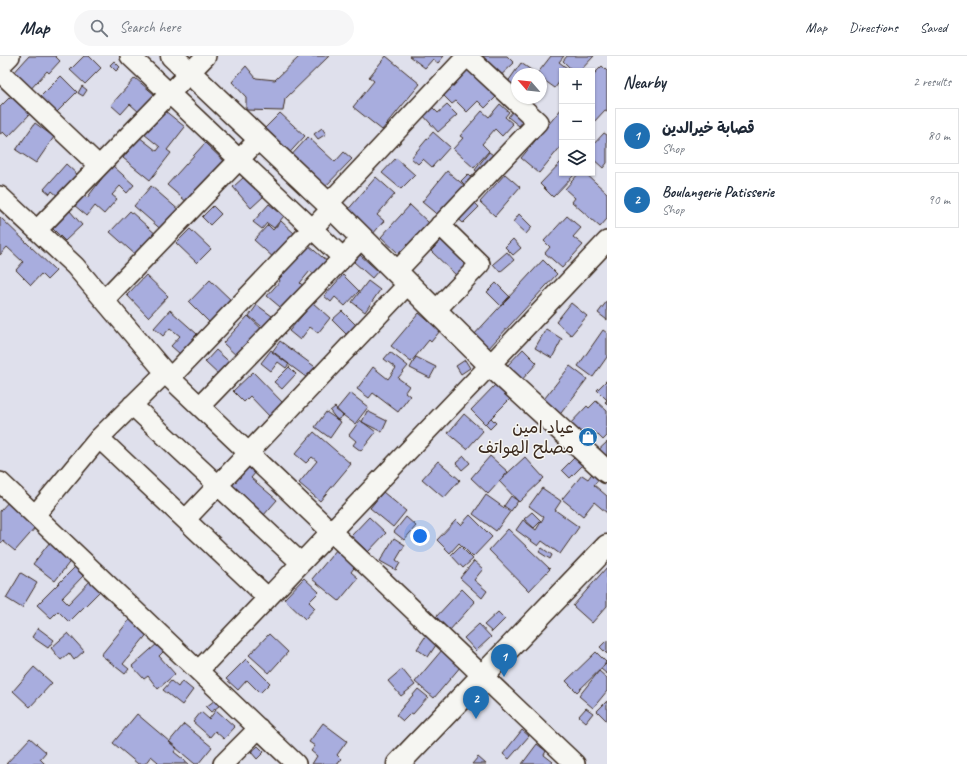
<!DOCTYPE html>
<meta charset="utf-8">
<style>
body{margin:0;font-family:Caveat,"Playpen Sans Arabic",sans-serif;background:#f6f6f7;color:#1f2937}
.controls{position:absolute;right:12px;top:12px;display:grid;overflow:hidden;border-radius:0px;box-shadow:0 1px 3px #0004}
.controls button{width:36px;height:36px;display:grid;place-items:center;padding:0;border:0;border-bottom:1px solid #e0e1e3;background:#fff;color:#1f2937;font:20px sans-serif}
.compass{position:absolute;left:511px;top:12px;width:36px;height:36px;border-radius:50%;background:#fff;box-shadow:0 1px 3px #0004;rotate:298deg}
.you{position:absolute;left:420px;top:480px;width:14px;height:14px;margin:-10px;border:3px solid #fff;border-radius:50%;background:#1a73e8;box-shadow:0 0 0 6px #1a73e833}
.badge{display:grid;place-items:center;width:26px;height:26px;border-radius:50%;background:#1f6fb2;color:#fff;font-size:13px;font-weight:700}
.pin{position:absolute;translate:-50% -33px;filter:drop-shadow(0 1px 2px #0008)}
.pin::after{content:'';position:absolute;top:21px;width:14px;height:12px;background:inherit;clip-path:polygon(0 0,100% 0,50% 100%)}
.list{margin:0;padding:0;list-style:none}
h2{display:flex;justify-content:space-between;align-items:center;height:52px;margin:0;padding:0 16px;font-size:17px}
h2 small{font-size:13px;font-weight:400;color:#747a83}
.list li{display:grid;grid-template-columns:26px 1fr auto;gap:12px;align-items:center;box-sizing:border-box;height:56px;margin:0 8px 8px;padding:0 8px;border:1px solid #e0e1e3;border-radius:0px}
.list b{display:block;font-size:15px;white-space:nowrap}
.list p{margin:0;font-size:13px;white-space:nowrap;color:#747a83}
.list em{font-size:13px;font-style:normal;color:#747a83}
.icon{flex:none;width:22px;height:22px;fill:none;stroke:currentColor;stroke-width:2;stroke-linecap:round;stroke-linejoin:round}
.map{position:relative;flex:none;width:607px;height:708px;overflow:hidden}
header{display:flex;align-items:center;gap:24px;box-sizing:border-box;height:56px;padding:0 20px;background:#fff;border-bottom:1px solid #e0e1e3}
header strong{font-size:19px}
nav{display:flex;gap:22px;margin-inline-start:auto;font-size:14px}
.search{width:280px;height:36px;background:#f6f6f7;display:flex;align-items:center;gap:10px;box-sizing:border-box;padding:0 14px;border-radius:22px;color:#747a83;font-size:15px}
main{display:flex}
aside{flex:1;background:#fff}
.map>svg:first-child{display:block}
</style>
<header>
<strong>Map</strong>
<div class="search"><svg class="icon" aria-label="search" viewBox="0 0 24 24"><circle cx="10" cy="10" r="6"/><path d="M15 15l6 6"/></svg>Search here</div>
<nav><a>Map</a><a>Directions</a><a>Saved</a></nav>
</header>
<main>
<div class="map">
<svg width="607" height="708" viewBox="0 0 607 708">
<rect width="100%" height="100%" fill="#dfe0ec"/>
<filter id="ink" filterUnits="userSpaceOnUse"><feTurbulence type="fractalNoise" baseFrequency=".025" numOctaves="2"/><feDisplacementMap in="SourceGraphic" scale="8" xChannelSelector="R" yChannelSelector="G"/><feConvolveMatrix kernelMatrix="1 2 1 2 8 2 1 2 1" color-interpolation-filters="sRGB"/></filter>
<g filter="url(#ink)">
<path fill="#a8adde" stroke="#3b2a1e" d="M29,0h26l5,5 -11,12 -2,-2 -19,21 -17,-16z
M84,0h5l12,12 -16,16 -15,-14z
M300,0h29l-44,43 -2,12 -37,-1v-13l-14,-15 14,-16 10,12 19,2z
M386,0l34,28 -38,46 -29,-23 21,-26 -5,-4z
M409,0h35l-6,7 -5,-4 -8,9z
M481,0h26l7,7 -19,18 8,9 -18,18 -7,-7 -11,11 -11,-11 -4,3 -12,-12z
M551,0h13l-5,6 12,9h-9v7l-7,10 -14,-10v-4h-4z
M567,0h27l-14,15h-7l-10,-10z
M114,5l6,6 -4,4 -6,-6z
M521,7l13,9 -1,2h-16v16l-10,-7z
M602,10l5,5v40l-2,-1 -12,13 -1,-47z
M61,20l16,16 -27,27 -16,-16z
M135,22l20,17 -15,18 -10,-9 -9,10 -10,-9z
M82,30l5,4 -4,6 -5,-3z
M12,39l19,18 -23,24 -5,-5 -3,2v-27z
M500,48l9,8 -4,5 8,7 -11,12 -7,-7 -13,15 7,7 -15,17 -21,-19 10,-11 -3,-2 22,-25 7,6z
M447,49l10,10 -19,17 -16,-18 9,-8 7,7z
M562,52v37l-23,28 -18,-15z
M164,54l21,17 -18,23 4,3 -21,27 -27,-22 16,-21 18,14 3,-4 -16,-13z
M513,55l11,9 -5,6 -11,-9z
M280,57l25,23 -23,25 -22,-28z
M35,67l19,14 -18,26 -20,-13z
M322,72l4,6 -8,5 -4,-5z
M433,76l17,15 -18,20 -9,-8 -5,5 -7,-6z
M604,77l3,2v28l-4,5 -11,-10v-12z
M308,81l27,25 9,-10 8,7 -30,31 -34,-31z
M205,87l20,19 -37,41 -21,-18z
M489,96l7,5 -14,18 -7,-5z
M396,102l19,17 -14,14 -19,-16z
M562,105v12h14l-23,24 -13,-13z
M66,108l14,13 -20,21 -8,-7 -2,3 -6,-5z
M112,109l22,20 -7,8 -7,-7 -8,9 5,4 -13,15 -9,-8 -8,10 -13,-11 9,-10 4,3z
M447,115l18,15 -25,31 -18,-15z
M579,117h6l22,20v26l-7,8 -28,-25 3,-4 -10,-9z
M468,118l4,4 -7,7 -4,-4z
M505,118l15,13 -25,29 -15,-14z
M254,120l10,20 -13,12 -18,-21 11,-10 4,5z
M376,121l19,17 -18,21 7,6 -12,14 -26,-23z
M151,130l30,26 -17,20 -30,-26z
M471,143l8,8 -16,16 -9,-8z
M269,148l15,12 -10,12 -7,-5 -5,6 -9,-7z
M410,149l19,18 -29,32 -19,-18z
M213,150l8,8 -11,11 -8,-8z
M70,155l12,14 -17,16 -13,-13z
M130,155l28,25 -20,21 -28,-25z
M519,158l13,13 -6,7 -13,-12z
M567,160l14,12 -8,9 10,8 -21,23 -17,-15 5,-6 -6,-6z
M0,161l56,54 -9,9 -6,-6 -10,11 -15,-15 7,-8 -16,-15 -7,8z
M281,165l15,14 -21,24 -21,-19 14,-15 5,5z
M190,173l21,20 -14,14 -21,-20z
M444,181l27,26 -13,14 -27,-26z
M513,183l8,9 -8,7 -8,-8z
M308,189l21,18 -12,13 -7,-5 -10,12 7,6 -21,23 -19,-16 13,-15 -1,-2z
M507,196l7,8 -14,12 -7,-8z
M360,199l18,16 -6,7 -18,-16z
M543,204l14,14 -70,76 -15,-13z
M146,219l22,21 -20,21 -21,-22z
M343,219l16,16 -14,15 -10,-9 -4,5 -7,-6z
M210,224l22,21 -21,23 -22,-22z
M368,225l12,9 -15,22 -13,-10z
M496,227l14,14 -9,9 -14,-14z
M607,245v19l-9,-7z
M313,247l17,15 -12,15 -8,-6 -10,13 -11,-9z
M571,247l16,13 -16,19 -15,-13z
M257,249l19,14 -9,12 -18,-15z
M170,254l27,24 -17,20 -9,-8 9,-10 -10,-8 -7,8 -9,-8z
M342,255l17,17 -10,9 -17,-17z
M419,257l21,18 -9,11 -2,-2 -18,22 -20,-16z
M248,260l17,16 -25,27 -17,-16z
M546,273l16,10 -10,19 -17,-10z
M603,274l4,3v24l-14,20 -15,-11z
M280,285l38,28 -8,11 -38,-28z
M523,293l14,14 -17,19 -15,-14z
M216,294l18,16 -12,12 -17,-16z
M271,294l18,14 -3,4 -8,-6 -7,9 -10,-8z
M390,296l18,14 -10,12 11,8 -4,6 5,4 -12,16 -25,-19 -4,5 -12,-9 16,-22 15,12 8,-11 -12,-9z
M416,301l20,10 -6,11 -20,-10z
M465,304l5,8 -9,6 -5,-8z
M570,310l17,13 -29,38 -17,-14z
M289,311l7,7 -14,15 -8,-7z
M253,316l31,32 -14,13 -20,-21 -6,6 -11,-11z
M607,324v24l-2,-2 2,-2 -10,-10z
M496,328l14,15 -25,25 -14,-14z
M350,337l18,14 -13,17 -19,-14z
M596,345l11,10v25l-4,4 -8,-8 -10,12 -18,-17 20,-21 2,2z
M335,351l8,9 -6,4 -7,-9z
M367,355l20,10 -5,11 -20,-10z
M326,356l15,10 -11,16 -15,-11z
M464,358l19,17 -16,18 -19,-16z
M491,362l5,5 -6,6 -5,-5z
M360,364l16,12 -15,19 -8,-6 3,-4 -7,-6z
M314,376l37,32 -31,37 -21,-18 18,-22 -5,-4 -6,6 -11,-9z
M607,386v23l-15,-9z
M464,400l6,7 -8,7 -6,-7z
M490,400l18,16 -20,22 -17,-16z
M525,401l19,21 -25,24 -20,-21z
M575,401l8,8 -13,13 -8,-8z
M438,405l22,19 -16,18 -22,-19z
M248,409l8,7 -5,6 26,22 -14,16 -33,-29z
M594,415l7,6 -7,8 13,11v17l-13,-11 -11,14 -21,-17 20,-24 6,4z
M542,432l19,13 -6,9 24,17 -19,27 -18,-13 -4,5 -22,-16 7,-10 13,10 8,-13 -15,-11z
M383,436l23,19 -13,16 -23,-19z
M486,439l24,17 -14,19 -23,-17z
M511,440l7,5 -7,10 -7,-5z
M11,443l25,28 -21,24 -12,-10 -1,2 -2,-2v-30z
M532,456l9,9 -7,7 -10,-9z
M470,459l22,22 -19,20 -14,-14 -9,10 -13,-13 19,-20 5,5z
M369,461l17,16 -18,19 -17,-16z
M406,461l10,9 -12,14 -10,-8z
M508,473l42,40 -21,22 -40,-41z
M53,482l22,17 -20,26 -22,-17z
M394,482l11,7 -9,15 4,3 -4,7 -16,-9z
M460,490l13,13 -10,9 -12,-13z
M542,492l10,7 -2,4 -11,-7z
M337,493l19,16 -5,7 7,6 -19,23 -27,-22z
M474,505l9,8 -9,11 13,11 -5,7 -22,-20z
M75,511l8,9 -21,22 6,6 25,-26 10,10 -34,34 -11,-11 -7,7 -14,-13z
M607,511v39l-15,17 -19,-17z
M21,517l16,10 -15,25 -16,-10z
M304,522l15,14 -10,10 6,6 -10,11 -21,-20z
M462,533l13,13 -26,29 -14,-13z
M498,556l7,7 -13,13 -8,-7z
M131,562l18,14 -26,32 6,5 -4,5 -24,-19z
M479,568l12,13 -15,14 -12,-13z
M38,572l16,12 -6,8 -16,-11z
M68,577l16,18 -10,9 -5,-7 -8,7 -10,-12z
M269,578l19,18 -19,21 -20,-18z
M427,578l11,8 -10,15 -11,-8z
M607,584v14l-7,-7z
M158,587l7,7 -6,6 16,18 -17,15 -10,-13 -4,3 -12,-13z
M442,594l19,16 -27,32 -19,-16z
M596,596l11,11 -30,29 -11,-11z
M246,603l24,24 -10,10 -13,-13 -9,10 -12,-11z
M607,605v13l-6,-5z
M34,611l18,16 -22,24 -17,-16z
M402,613l13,16 -14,11 -13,-15z
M599,615l8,7v13l-14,17 -14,-12z
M171,625l7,6 4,-6 11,9 -11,15 -19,-15z
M418,633l10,8 -15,17 -2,-1 -8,8 -7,-6z
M215,644l4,6 -8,6 -5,-5z
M607,645v20l-10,-10z
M586,652l7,5 -7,9 -7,-6z
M216,654l19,17 -11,12 -9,-8 -5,6 -17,-15 8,-10 8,7z
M137,658l40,34 -3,4 15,12h-33l2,-2 -7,-6 -6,8h-7l-25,-21z
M323,667l24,18 -10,14 4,4 -3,5h-26l5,-8 -6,-5 4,-5 -6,-4z
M184,668l28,23 -14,17h-3l-26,-22z
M522,674l7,6 -20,23 -6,-5z
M30,682l16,14 -6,7 5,5h-39z
M537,688l9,7 -2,4 9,7 -2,2h-29z
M258,690l6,6 -7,7 -6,-7z
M478,701l8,7h-14z"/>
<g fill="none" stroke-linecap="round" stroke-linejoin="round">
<defs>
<path id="minor" d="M130,0l213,202
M0,10l10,-10
M0,16l99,94
M0,140l75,70 95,112 405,386
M328,148l139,-148 71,66 -142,150
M37,174l169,-174
M104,244l155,-161
M435,255l45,-47 -40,-39
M170,322l162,-170
M132,349l169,158
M200,350l162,-168
M99,382l169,160
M0,426l296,282
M35,459l64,-77 67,-66
M186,463l222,-235
M199,614l291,-305 117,-124
M223,708l36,-36"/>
<path id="major" d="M172,0l156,148 162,161 117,107
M398,708l209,-218"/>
</defs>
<use href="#minor" stroke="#3b2a1e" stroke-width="22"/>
<use href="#major" stroke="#3b2a1e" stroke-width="25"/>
<use href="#minor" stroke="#f6f6f2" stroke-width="19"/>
<use href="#major" stroke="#f6f6f2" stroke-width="22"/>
</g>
</g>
<defs>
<symbol id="shop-disc" viewBox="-11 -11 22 22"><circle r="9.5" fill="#1f6fb2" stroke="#f6f6f2"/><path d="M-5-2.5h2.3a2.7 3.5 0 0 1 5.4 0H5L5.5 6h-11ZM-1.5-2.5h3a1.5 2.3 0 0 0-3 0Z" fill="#fff"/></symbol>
</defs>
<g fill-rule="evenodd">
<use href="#shop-disc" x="577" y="370" width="22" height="22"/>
</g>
<g text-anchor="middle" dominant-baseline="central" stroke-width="3" stroke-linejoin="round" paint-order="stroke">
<g font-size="17" fill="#3b2a1e" stroke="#f6f6f2" text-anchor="end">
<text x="574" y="371">عياد امين<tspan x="574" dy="20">مصلح الهواتف</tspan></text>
</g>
</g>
</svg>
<div class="controls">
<button>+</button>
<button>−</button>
<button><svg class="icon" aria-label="layers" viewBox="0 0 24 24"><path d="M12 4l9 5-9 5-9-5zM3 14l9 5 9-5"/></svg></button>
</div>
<svg class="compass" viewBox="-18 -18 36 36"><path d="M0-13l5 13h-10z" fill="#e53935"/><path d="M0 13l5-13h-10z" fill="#747a83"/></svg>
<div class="you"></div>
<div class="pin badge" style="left:504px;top:621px">1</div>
<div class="pin badge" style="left:476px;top:663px">2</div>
</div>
<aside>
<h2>Nearby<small>2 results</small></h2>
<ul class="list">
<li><span class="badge">1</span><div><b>قصابة خيرالدين</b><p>Shop</p></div><em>80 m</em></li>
<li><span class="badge">2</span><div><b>Boulangerie Patisserie</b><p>Shop</p></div><em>90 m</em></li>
</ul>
</aside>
</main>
